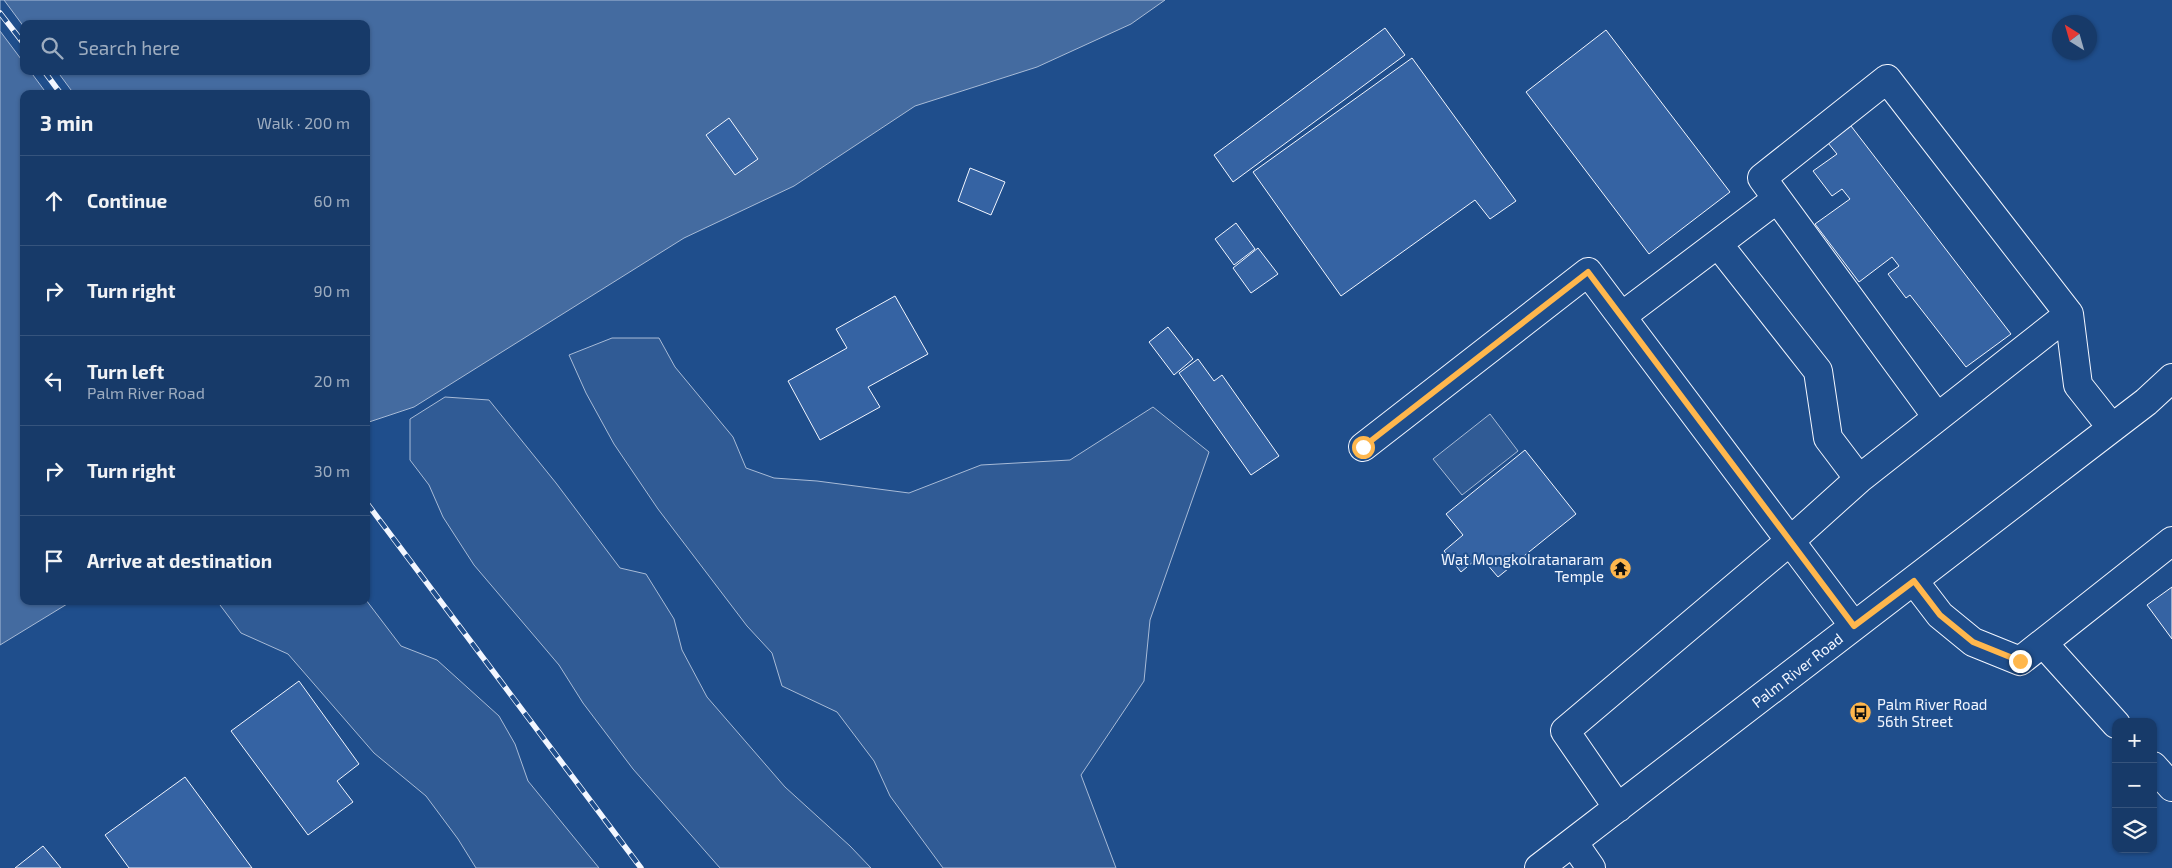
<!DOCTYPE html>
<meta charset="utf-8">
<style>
body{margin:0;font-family:"Exo 2",sans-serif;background:#20416f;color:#f1f3f6}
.controls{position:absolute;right:15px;bottom:15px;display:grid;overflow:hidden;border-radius:10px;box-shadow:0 1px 4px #0004}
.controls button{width:45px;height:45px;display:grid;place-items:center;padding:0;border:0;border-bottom:1px solid #36547d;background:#173a69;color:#f1f3f6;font:25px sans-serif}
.compass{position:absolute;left:2052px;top:15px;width:45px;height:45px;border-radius:50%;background:#173a69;box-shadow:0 1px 4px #0004;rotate:323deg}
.stop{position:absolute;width:15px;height:15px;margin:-11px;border:4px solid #ffb74d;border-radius:50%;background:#fff}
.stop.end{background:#ffb74d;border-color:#fff;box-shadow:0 1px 5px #0008}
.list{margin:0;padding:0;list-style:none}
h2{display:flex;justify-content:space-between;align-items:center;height:65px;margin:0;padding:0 20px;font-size:21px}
h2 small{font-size:16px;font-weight:400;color:#9eadc0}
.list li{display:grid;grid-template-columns:32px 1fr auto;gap:15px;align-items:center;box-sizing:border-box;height:90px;padding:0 20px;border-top:1px solid #36547d}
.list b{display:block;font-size:19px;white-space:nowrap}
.list p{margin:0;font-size:16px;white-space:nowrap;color:#9eadc0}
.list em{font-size:16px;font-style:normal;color:#9eadc0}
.icon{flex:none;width:28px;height:28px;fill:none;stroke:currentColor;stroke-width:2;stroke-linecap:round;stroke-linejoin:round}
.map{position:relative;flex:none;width:2172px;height:868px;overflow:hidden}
.search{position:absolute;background:#173a69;box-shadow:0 1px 4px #0004;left:20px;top:20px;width:350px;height:55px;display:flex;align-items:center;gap:12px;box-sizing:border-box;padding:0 18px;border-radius:10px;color:#9eadc0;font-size:19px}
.panel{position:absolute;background:#173a69;box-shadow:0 1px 4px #0004;left:20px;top:90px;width:350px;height:515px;border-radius:10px}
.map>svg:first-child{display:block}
</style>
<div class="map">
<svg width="2172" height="868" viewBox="0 0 2172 868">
<rect width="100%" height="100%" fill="#1f4e8c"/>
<path fill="#305b95" stroke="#a8bbd7" d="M612,338h47l16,29 58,70 13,31 28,10 43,3 92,12 72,-28 89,-5 83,-53 56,45 -59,168 -6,61 -63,94 35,93h-173l-53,-72 -16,-35 -37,-49 -55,-26 -10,-33 -25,-27 -89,-117 -44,-65 -28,-51 -17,-38z
M445,397l44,3 67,83 64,85 26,6 28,45 8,31 25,47 78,90 65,59 21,22h-151l-87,-99 -50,-66 -24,-38 -85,-100 -31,-48 -14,-32 -19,-25v-41z
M1490,414l28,37 -56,44 -29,-36z
M366,600l35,46 36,14 62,56 16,28 13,37 71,87h-123l-18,-29 -32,-43 -52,-43 -86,-99 -47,-21 -24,-32z"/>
<path fill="#446ba0" stroke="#a8bbd7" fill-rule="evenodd" d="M0,0h1165l-34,24 -94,43 -122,39 -121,80 -110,52 -270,169 -48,16v-329h-342v507h48l-72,44zM24,24h342v47h-342z"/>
<path fill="#1f4e8c" stroke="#a8bbd7" d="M0,0h4l20,27v36l-24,-32z
M30,71h27l17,23h-27z"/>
<path fill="#3563a3" stroke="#f2f6ff" d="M1385,28l20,27 -172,127 -19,-27z
M1606,30l124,162 -81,62 -123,-162z
M1412,58l104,143 -26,18 -15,-19 -134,96 -88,-124z
M729,118l29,41 -23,16 -29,-40z
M1851,126l160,208 -45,33 -56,-72 -4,3 -18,-24 11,-8 -7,-9 -33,25 -44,-58 35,-25 -8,-10 -10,7 -19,-25 24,-17 -9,-11z
M970,168l35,14 -14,33 -33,-14z
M1236,223l19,26 -21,16 -19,-26z
M1258,248l20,26 -27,19 -18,-25z
M895,296l33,58 -60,33 12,20 -60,33 -32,-59 59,-33 -11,-19z
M1168,327l25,32 -19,16 -25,-33z
M1198,359l16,22 8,-6 57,81 -28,19 -72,-102z
M1525,450l51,64 -78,63 -18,-21 -19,16 -17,-21 19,-16 -17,-21z
M2172,587v52l-25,-34z
M299,681l60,83 -22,17 16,21 -45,33 -77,-104z
M185,777l67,91h-123l-24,-33z
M43,846l18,22h-46z"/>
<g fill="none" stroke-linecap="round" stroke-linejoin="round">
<defs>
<path id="minor" d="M1718,244l100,127 10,67 31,41
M1622,316l155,-117
M1937,417l-175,-239 125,-99 182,235 9,71 34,43
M1363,447l225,-175 266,354
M1914,581l26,34 33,27 47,19 152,-120
M2043,643l73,81
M2153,766l19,21
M1618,808l-53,-77 225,-190 69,-62 210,-165
M1573,842l18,26
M1539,868l573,-440 34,-26 26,-24"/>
</defs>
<use href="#minor" stroke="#f2f6ff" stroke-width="30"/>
<use href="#minor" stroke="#1f4e8c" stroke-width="28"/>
<defs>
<path id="rail" d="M0,13l24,31
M44,71l17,23
M366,502l275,366"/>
</defs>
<use href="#rail" stroke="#f2f6ff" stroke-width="5.5"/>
<use href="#rail" stroke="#1f4e8c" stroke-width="4" stroke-dasharray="11" stroke-linecap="butt"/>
</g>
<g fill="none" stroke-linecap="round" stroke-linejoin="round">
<path stroke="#ffb74d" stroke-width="6" d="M1363,447l225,-175 266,354 60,-45 26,34 33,27 47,19"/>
</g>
<defs>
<symbol id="temple-disc" viewBox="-11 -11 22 22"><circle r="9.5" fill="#ffb74d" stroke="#1f4e8c"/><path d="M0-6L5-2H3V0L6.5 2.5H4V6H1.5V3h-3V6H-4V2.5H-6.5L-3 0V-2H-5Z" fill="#111"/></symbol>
<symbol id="bus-disc" viewBox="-11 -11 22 22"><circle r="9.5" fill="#ffb74d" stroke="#1f4e8c"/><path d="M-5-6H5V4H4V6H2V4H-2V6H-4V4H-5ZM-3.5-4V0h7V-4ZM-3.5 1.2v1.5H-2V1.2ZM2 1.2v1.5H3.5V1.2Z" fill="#111"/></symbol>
</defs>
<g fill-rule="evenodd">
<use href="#temple-disc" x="1608" y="556" width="25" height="25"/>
<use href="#bus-disc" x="1848" y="700" width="25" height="25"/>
</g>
<g text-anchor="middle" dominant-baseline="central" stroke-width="4" stroke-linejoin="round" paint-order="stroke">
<g font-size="15" fill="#f2f6ff" stroke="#1f4e8c" text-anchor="end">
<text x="1604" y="559">Wat Mongkolratanaram<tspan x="1604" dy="17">Temple</tspan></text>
<text x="1877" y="704" text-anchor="start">Palm River Road<tspan x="1877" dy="17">56th Street</tspan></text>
</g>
<g font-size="15" fill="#f2f6ff" stroke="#1f4e8c">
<text transform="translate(1797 670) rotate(-38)">Palm River Road</text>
</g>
</g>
</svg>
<div class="controls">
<button>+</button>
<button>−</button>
<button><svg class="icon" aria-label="layers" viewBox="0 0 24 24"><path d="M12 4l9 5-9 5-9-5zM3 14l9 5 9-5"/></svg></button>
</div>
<svg class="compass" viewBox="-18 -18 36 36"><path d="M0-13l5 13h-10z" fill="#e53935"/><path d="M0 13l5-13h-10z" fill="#9eadc0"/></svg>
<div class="stop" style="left:1363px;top:447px"></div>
<div class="stop end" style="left:2020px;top:661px"></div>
<div class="search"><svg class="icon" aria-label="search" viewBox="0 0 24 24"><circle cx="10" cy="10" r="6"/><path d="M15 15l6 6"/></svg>Search here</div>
<section class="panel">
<h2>3 min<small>Walk · 200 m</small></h2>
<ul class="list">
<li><svg class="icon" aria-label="ahead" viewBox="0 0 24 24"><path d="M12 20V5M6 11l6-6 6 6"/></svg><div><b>Continue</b></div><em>60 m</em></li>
<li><svg class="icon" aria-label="right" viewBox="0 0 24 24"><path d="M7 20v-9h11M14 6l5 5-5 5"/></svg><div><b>Turn right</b></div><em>90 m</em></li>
<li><svg class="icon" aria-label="left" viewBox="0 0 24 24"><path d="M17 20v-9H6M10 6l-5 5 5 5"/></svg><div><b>Turn left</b><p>Palm River Road</p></div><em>20 m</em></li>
<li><svg class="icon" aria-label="right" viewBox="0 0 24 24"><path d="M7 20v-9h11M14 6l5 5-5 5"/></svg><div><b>Turn right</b></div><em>30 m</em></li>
<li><svg class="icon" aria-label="arrive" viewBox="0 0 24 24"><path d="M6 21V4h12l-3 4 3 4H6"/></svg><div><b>Arrive at destination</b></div></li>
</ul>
</section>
</div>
